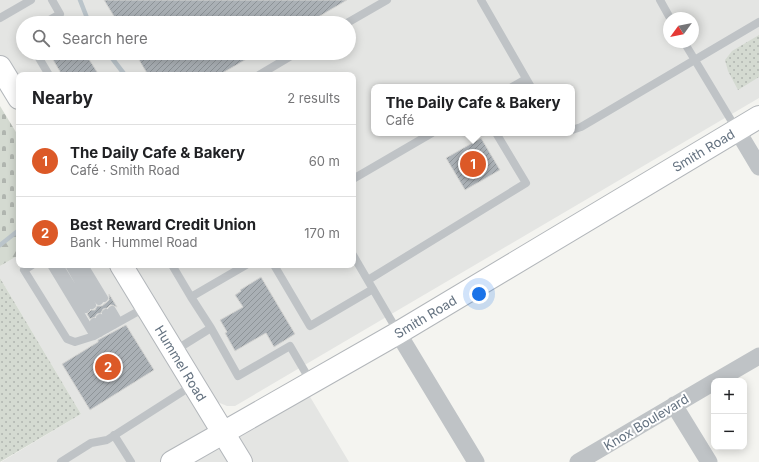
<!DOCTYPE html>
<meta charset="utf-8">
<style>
body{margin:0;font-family:Inter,sans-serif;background:#f6f6f6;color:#202124}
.controls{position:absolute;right:12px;bottom:12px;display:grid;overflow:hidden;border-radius:8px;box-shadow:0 2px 10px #0003}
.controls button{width:36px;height:36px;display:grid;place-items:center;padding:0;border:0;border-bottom:1px solid #e0e0e0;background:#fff;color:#202124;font:20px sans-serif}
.compass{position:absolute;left:663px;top:12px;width:36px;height:36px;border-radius:50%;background:#fff;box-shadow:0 2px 10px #0003;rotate:237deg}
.you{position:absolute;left:479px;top:294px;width:14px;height:14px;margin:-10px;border:3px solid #fff;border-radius:50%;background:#1a73e8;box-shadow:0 0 0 6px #1a73e833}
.badge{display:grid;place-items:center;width:26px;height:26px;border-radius:50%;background:#dc5927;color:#fff;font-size:13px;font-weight:700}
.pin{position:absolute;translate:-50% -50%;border:2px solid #fff;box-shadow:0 1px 4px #0006}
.popup{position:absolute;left:371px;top:84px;width:204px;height:52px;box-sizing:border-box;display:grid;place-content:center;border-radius:8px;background:#fff;filter:drop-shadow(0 1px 3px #0005);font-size:13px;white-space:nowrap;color:#757577}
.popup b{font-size:15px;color:#202124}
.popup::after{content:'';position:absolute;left:50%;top:100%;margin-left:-8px;border:8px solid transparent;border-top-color:#fff}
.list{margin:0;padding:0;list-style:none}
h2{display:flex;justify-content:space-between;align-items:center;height:52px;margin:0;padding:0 16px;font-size:17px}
h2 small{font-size:13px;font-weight:400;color:#757577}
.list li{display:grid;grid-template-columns:26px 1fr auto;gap:12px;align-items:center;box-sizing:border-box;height:72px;padding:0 16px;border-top:1px solid #e0e0e0}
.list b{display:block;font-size:15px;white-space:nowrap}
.list p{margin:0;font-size:13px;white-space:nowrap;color:#757577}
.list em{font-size:13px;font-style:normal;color:#757577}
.icon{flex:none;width:22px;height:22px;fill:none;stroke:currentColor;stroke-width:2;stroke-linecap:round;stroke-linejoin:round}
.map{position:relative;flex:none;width:759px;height:462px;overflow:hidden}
.search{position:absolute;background:#fff;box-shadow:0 2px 10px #0003;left:16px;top:16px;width:340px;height:44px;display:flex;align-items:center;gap:10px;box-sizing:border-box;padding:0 14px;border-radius:22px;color:#757577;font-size:15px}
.panel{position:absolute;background:#fff;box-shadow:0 2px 10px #0003;left:16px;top:72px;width:340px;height:196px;border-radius:8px}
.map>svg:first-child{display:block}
</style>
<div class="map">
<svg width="759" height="462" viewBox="0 0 759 462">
<defs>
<pattern id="grass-dots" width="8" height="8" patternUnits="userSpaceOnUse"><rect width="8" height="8" fill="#d4dad1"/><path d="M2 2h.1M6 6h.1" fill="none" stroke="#b0b5af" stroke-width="1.8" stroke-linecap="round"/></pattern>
<pattern id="forest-firs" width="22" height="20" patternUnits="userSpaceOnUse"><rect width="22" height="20" fill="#d4dad1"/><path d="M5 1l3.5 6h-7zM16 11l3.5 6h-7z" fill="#b0b5af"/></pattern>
<pattern id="cemetery-stones" width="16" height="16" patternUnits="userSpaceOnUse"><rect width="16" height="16" fill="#d4dad1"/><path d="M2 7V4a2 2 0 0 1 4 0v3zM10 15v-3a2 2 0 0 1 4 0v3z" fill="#b0b5af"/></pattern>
<pattern id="building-hatch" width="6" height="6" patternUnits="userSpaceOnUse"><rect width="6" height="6" fill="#aab0b5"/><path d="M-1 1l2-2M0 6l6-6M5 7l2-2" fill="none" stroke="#8e9498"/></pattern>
</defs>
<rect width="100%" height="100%" fill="#f4f4f0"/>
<path fill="#e4e5e3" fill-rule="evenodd" d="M0,0h759v98l-524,308h-8l-12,-5 -84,-136h222v-190h-334v10l-19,-30zM669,18h24v24h-24zM23,23h326v30h-326zM374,87h198v46h-198z
M19,255v10h96l106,175 85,-50 43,72h-348l80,-48 -81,-136v-12z"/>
<path fill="url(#grass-dots)" d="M759,35v42l-21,13 -10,-19 -3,-11 7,-9z
M0,278l81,136 -81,48z"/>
<path fill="url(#forest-firs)" d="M19,191v64l-19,11v-51z"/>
<path fill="url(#cemetery-stones)" d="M0,106l19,31v93l-19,12z"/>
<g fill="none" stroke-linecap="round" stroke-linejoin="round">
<path stroke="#bac4ca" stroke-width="4.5" d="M80,0l9,23
M108,53l17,22
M0,245l19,-15"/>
</g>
<path fill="url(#building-hatch)" stroke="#d5d5d3" d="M104,0h243l-39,23h-190z
M49,53h36l14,22h-37z
M135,53h122l-38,22h-71z
M481,138l19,32 -35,20 -19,-32z
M261,277l34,57 -21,13 -8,-14 -31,18 -10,-18 2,-1 -7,-12 23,-13 -8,-12 6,-4 -1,-1z
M109,294l8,13 -5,-2h-2l-3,3 -4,1 -2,4 -4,1 -2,3 -5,2 -3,-5 4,-4h4l2,-4h5l5,-4 2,-2z
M126,325l28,45 -64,40 -28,-46 36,-22v-2z"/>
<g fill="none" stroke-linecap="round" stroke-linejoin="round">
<defs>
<g id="secondary">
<path d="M0,67l19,31"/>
<path id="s1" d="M121,265l120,197"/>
<path id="s2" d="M172,462l226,-129 361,-216"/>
</g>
</defs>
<use href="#secondary" stroke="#b2b6ba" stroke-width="24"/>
<path stroke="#bfc3c6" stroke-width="8" d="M481,0l50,87
M660,0l10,18
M0,18l31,-18
M44,23l16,-9 -8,-14
M347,23l40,-23
M684,42l53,88
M36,53l13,22
M259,75l37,-22
M512,87l14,-8
M572,130l9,-3 178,-105
M353,179l79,-46
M353,255l45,77
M32,265l-8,5 43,69 8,3 19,-6 52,-29
M51,265l43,71
M59,265l27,44
M69,265l23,40
M77,265l22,36
M84,265l20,33
M172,265l19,32
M274,265l36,61 63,-37
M368,280l158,-97 -30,-50
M112,310l7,12
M106,313l8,12
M100,318l7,11
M94,322l6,11
M211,328l27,48 52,-30 21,36
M174,351l37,-23 -20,-31 55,-32
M114,435l17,27
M61,462l30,-19 16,-3 86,-55"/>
<path stroke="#bfc3c6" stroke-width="17" d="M737,130l22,37
M398,333l78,129
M716,381l43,-25
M674,405l35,57
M578,462l136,-80"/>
<use href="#secondary" stroke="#fff" stroke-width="22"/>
</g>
<g text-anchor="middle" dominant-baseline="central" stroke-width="4" stroke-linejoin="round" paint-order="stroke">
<g font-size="13" fill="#647280" stroke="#fff">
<text stroke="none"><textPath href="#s2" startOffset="616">Smith Road</textPath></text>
<text stroke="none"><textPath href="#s2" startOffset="292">Smith Road</textPath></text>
<text stroke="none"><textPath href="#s1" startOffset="115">Hummel Road</textPath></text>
<text transform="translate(646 422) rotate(-31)">Knox Boulevard</text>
</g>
</g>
</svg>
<div class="controls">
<button>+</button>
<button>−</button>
</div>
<svg class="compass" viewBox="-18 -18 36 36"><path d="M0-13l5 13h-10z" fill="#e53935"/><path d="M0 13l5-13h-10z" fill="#757577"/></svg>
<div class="you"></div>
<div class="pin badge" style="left:473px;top:164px">1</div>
<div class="popup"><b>The Daily Cafe &amp; Bakery</b>Café</div>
<div class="pin badge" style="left:108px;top:367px">2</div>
<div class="search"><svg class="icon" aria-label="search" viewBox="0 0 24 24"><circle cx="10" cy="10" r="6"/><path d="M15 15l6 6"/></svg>Search here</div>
<section class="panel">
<h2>Nearby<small>2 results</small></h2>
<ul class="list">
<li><span class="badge">1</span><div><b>The Daily Cafe &amp; Bakery</b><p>Café · Smith Road</p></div><em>60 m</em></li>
<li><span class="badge">2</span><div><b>Best Reward Credit Union</b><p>Bank · Hummel Road</p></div><em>170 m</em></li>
</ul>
</section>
</div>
